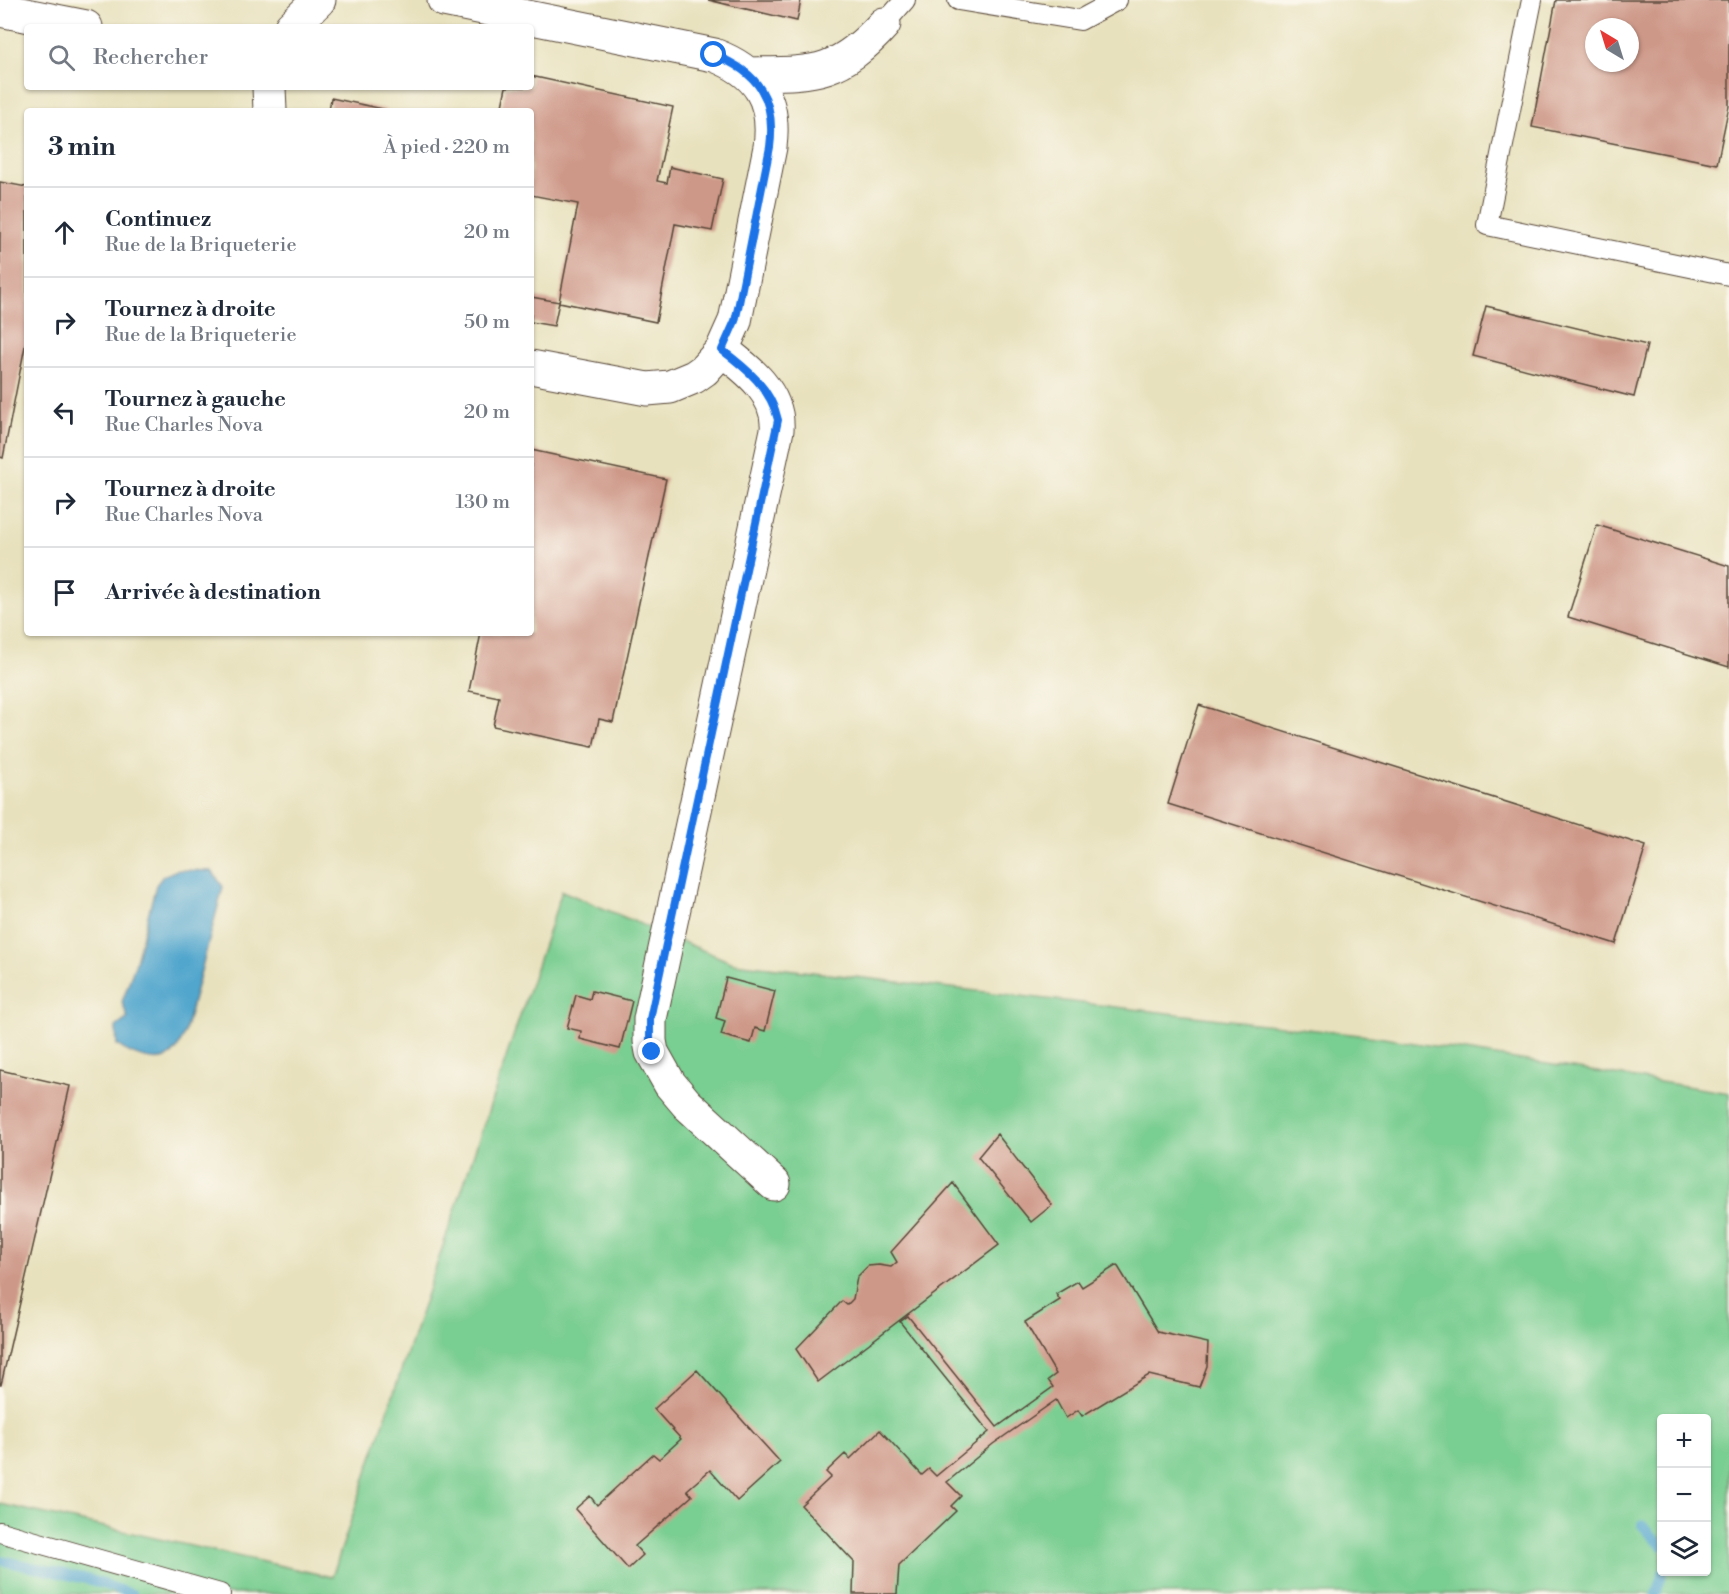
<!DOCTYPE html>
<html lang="fr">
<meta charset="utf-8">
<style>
body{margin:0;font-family:"Libre Bodoni",serif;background:#f6f6f7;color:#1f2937}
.controls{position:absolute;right:18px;bottom:18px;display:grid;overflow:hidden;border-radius:6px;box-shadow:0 2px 4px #0004}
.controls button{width:54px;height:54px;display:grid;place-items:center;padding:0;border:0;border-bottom:2px solid #e0e1e3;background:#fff;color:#1f2937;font:30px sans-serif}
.compass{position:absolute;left:1585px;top:18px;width:54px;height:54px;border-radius:50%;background:#fff;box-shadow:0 2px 4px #0004;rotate:322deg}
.stop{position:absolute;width:18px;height:18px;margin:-14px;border:4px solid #1a73e8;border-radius:50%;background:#fff}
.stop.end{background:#1a73e8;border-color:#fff;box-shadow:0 2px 6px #0008}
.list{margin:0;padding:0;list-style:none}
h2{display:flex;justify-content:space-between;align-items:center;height:78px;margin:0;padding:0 24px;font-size:26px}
h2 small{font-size:20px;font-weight:400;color:#747a83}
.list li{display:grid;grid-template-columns:39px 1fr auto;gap:18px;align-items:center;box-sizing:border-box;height:90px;padding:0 24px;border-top:2px solid #e0e1e3}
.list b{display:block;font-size:22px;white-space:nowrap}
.list p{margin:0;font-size:20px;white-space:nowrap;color:#747a83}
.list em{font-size:20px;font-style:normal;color:#747a83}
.icon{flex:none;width:33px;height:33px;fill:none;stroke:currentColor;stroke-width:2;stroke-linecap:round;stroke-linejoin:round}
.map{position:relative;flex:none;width:1729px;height:1594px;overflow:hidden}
.search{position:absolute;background:#fff;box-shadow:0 2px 4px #0004;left:24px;top:24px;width:510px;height:66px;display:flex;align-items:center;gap:15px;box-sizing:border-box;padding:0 21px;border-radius:6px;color:#747a83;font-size:22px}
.panel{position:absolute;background:#fff;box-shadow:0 2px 4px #0004;left:24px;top:108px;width:510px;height:528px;border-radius:6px}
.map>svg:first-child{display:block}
</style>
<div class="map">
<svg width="1729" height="1594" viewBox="0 0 1729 1594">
<rect width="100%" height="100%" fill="#fbf7ec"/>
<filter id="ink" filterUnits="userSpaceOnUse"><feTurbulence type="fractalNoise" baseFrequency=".0167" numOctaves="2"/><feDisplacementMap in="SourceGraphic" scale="12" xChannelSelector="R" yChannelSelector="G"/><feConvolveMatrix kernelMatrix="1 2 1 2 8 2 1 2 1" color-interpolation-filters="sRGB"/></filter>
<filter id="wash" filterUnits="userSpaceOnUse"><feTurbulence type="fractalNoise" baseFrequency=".008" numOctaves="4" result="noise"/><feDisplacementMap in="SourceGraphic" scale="24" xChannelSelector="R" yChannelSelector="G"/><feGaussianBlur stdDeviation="1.35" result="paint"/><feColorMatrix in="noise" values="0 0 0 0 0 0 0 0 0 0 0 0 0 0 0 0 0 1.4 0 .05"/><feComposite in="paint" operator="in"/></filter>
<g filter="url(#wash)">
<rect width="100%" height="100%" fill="#e8e1bd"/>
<path fill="#79ce91" stroke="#5a7c58" stroke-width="1.5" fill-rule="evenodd" d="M562,891l171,72 644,74 352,56v501h-1729v-90l332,73zM1662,1418h44v154h-44z"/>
<path fill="#51a6cd" stroke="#466876" stroke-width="1.5" d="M177,870l35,1 11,16 -38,145c-3,6 -5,13 -9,18 -13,19 -45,5 -59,-5l-1,-18 12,-9 -6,-16 13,-37 21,-80 7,-9z"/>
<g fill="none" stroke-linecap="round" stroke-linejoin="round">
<path stroke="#51a6cd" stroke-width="10" d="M1642,1525l20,21
M0,1560l91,20 41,14
M1656,1594l7,-22"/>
</g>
<g id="blocks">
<path fill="#ce9888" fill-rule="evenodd" d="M708,0h93l-4,21z
M1556,0h173v106l-12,58 -185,-37zM1594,27h36v36h-36z
M531,76l142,31 -16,74 10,2 3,-16 53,12 -11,52 -37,-7 -19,98 -97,-20 -5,24 -23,-4v-25l28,5 19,-98 -47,-9v-84h-30l5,-24h25z
M331,98l57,12v1h-59z
M0,182l27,5v149l-24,122 -3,-1z
M1486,306l161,39 -13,52 -161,-41z
M531,450l135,29 -53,243 -14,-3 -6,28 -100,-21 6,-29 -30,-6 12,-58h50z
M1597,525l132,41v101l-161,-50z
M1199,705l447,141 -30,98 -448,-140z
M726,978l49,13 -10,40 -10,-3 -4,15 -30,-8 4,-14 -9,-3z
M592,991l40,10 -12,48 -40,-10 1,-8 -14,-3 9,-33 14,4z
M0,1070l70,16 -69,299h-1z
M997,1134l55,71 -21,17 -53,-65z
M953,1183l46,62 -181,137 -22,-33 46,-48 5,4 6,-6 4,-22 11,-11 11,-1 12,2 6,-5 -6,-10z
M1117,1265l41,67 50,11 -1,23 -8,21 -50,-12 -67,41 -4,-6 -12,8 -10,-18 -63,44 -46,38 14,14 -10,10 5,5 -57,54 -2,29h-44l1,-32 -53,-57 30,-28 -5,-5 19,-18 5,5 30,-29 42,45 7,-6 7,7 53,-44 -89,-110 8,-6 89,111 56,-40 -5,-7 8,-6 -31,-52 35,-22 -4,-6 22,-13 4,6z
M697,1370l83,92 -43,39 -27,-31 -23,20 5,6 -57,50 8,9 -15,14 -53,-60 15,-13 7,9 56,-51 6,5 22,-20 -27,-30z"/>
</g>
</g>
<g filter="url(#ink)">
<use href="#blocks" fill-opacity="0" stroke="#554536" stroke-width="1.5"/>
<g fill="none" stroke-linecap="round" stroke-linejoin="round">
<defs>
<path id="service" d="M958,0l122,20 37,-20
M1532,0l-45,225 242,50
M884,24l21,-24
M0,1532l220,62"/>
<path id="minor" d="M444,0l270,55c45,17 62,45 56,92l-35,174 -13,29 -18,20 -10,7 -24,10 -23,2 -116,-22
M0,10l86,17
M291,27l28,-27
M748,74c66,-1 89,2 136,-50
M269,87l1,24
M722,350c26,19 58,44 55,80l-127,589v22l2,11 18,32 17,20 87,80"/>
</defs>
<use href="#service" stroke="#554536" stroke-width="22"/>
<use href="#minor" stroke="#554536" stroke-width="35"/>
<use href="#service" stroke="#fff" stroke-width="20"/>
<use href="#minor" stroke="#fff" stroke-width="33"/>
</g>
</g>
<g fill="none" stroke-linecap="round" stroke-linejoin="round" filter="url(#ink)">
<path stroke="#1a73e8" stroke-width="8" d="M652,1052l-2,-11v-22l128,-599c-7,-32 -32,-52 -56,-70l13,-29 3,-13 32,-161c6,-47 -11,-75 -56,-92"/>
</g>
</svg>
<div class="controls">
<button>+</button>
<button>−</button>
<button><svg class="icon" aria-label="layers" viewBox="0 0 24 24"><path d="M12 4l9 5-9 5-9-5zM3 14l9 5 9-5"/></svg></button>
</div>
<svg class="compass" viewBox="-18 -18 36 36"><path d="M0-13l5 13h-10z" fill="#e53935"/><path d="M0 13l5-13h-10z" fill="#747a83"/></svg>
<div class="stop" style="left:714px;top:55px"></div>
<div class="stop end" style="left:652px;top:1052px"></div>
<div class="search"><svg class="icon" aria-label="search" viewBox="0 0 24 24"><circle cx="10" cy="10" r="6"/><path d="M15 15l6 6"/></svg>Rechercher</div>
<section class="panel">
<h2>3 min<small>À pied · 220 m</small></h2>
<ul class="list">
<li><svg class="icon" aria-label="ahead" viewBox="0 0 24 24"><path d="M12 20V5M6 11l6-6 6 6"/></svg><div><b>Continuez</b><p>Rue de la Briqueterie</p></div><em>20 m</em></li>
<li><svg class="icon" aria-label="right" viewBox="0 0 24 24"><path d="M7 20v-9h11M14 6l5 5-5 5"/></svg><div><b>Tournez à droite</b><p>Rue de la Briqueterie</p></div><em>50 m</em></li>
<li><svg class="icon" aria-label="left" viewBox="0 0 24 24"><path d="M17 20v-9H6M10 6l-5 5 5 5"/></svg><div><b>Tournez à gauche</b><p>Rue Charles Nova</p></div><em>20 m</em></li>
<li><svg class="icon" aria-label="right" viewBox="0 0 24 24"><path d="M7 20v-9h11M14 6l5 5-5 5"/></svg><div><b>Tournez à droite</b><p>Rue Charles Nova</p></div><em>130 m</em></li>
<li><svg class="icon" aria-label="arrive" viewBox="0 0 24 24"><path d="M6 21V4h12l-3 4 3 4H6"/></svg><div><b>Arrivée à destination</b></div></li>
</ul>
</section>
</div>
